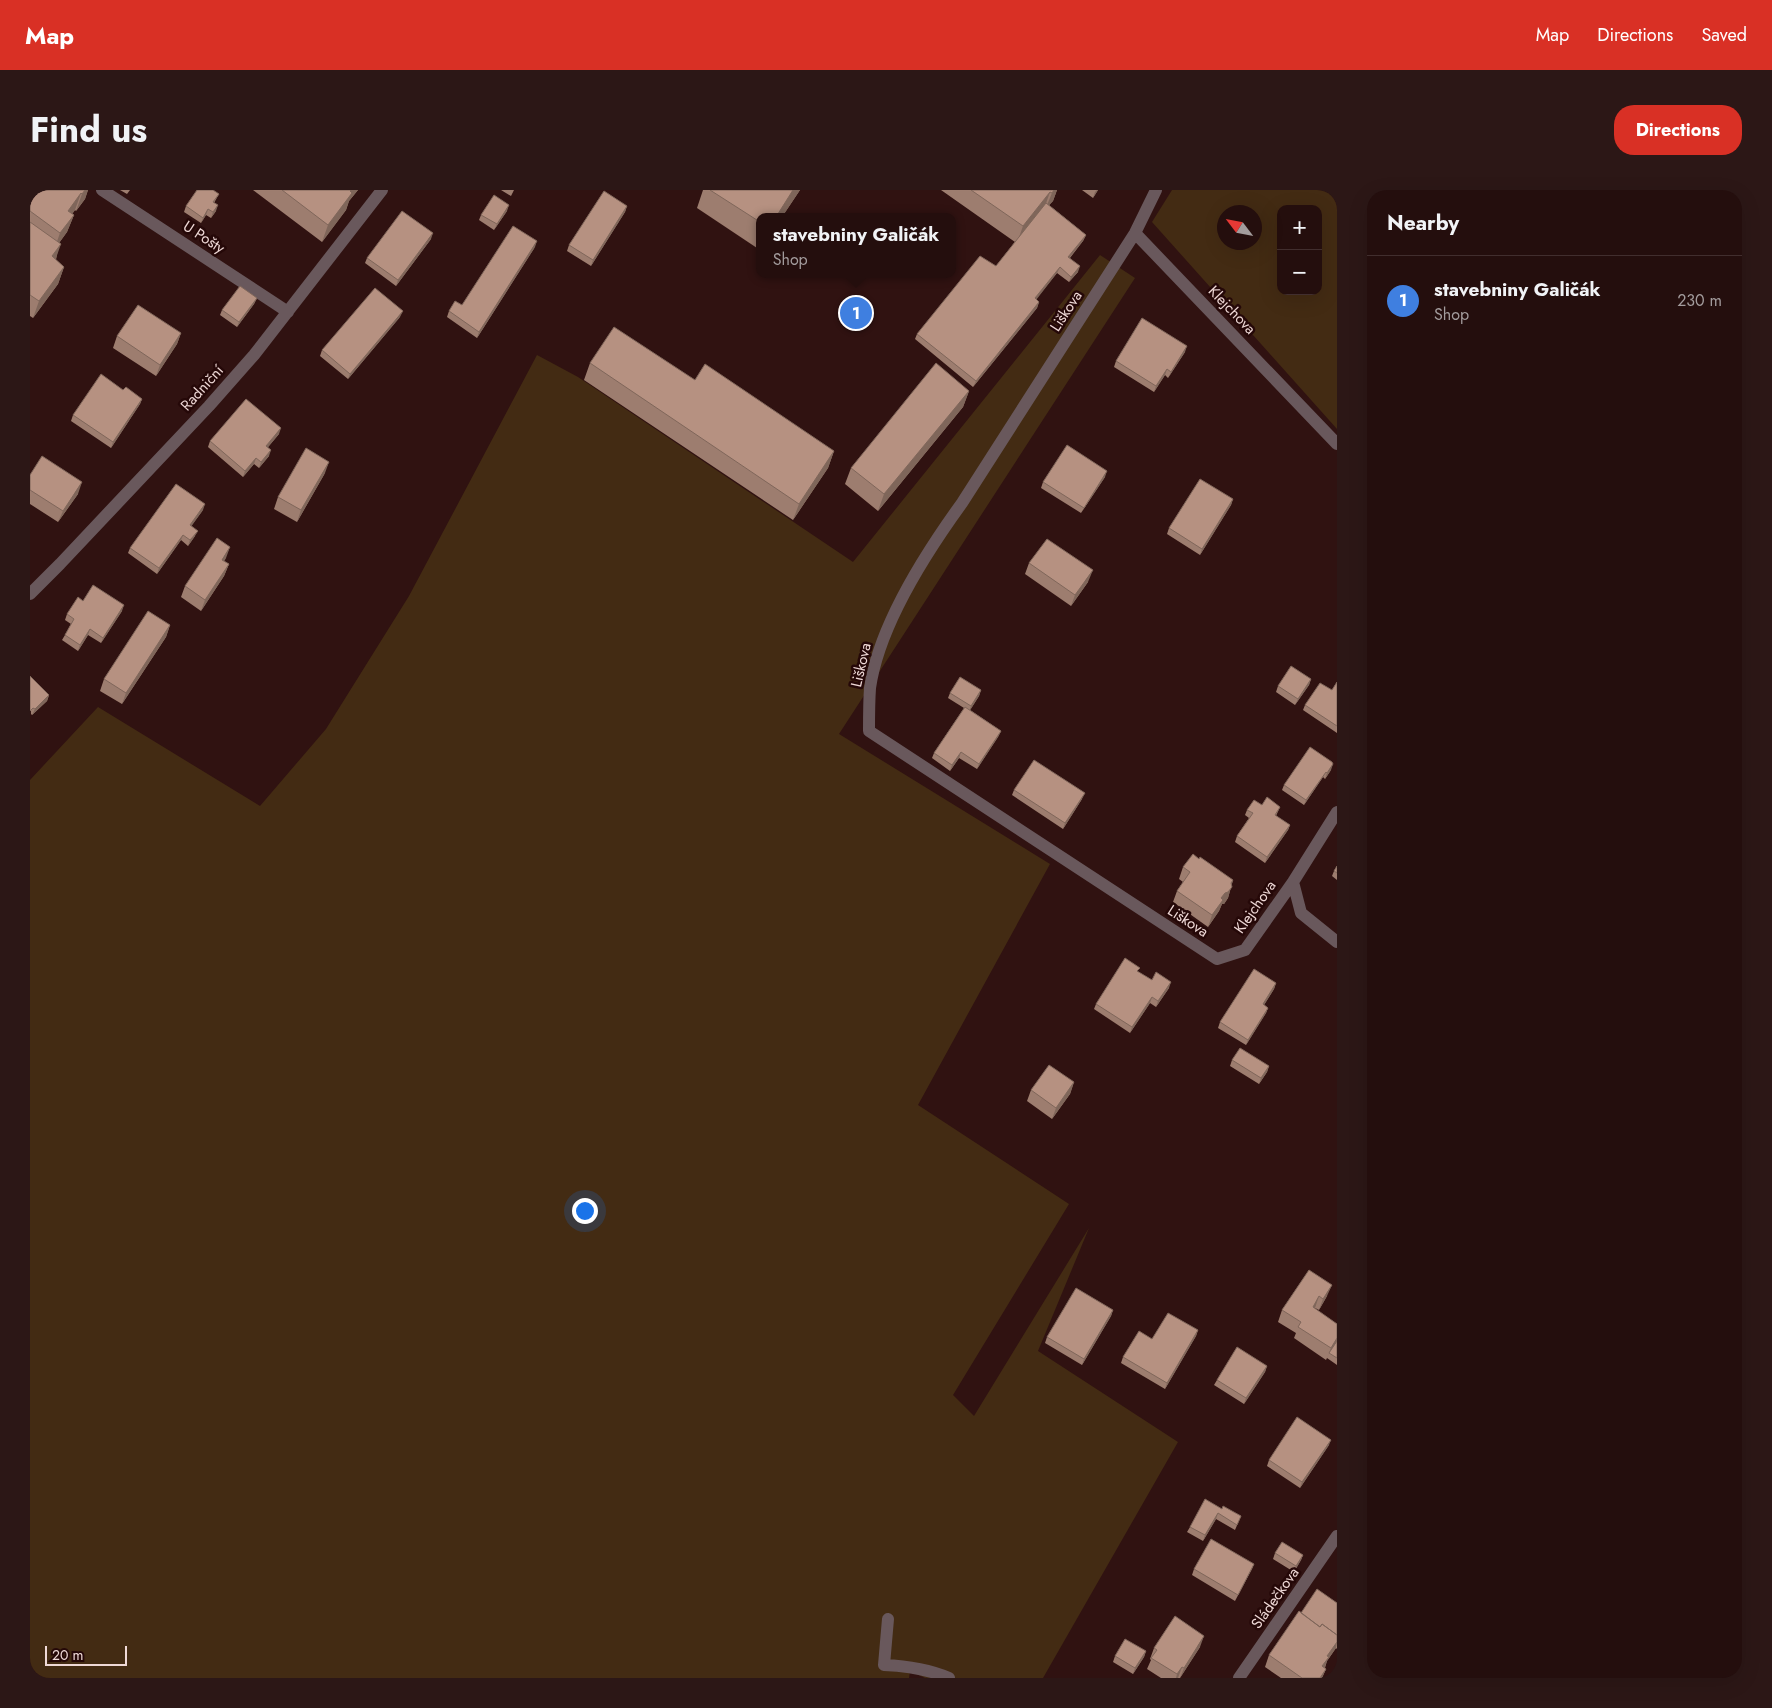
<!DOCTYPE html>
<meta charset="utf-8">
<style>
body{margin:0;font-family:Jost,sans-serif;background:#2c1716;color:#f1f3f6}
.controls{position:absolute;right:15px;top:15px;display:grid;overflow:hidden;border-radius:10px;box-shadow:0 5px 20px #0002}
.controls button{width:45px;height:45px;display:grid;place-items:center;padding:0;border:0;border-bottom:1px solid #412e2e;background:#240e0d;color:#f1f3f6;font:25px sans-serif}
.compass{position:absolute;left:1187px;top:15px;width:45px;height:45px;border-radius:50%;background:#240e0d;box-shadow:0 5px 20px #0002;rotate:302deg}
.scale{position:absolute;left:15px;bottom:12px;width:82px;box-sizing:border-box;padding-left:5px;border:2px solid #efd9d7;border-top:0;font-size:14px;line-height:18px;white-space:nowrap;color:#efd9d7;-webkit-text-stroke:4px #250808;paint-order:stroke}
.you{position:absolute;left:554px;top:1020px;width:18px;height:18px;margin:-12px;border:4px solid #fff;border-radius:50%;background:#1a73e8;box-shadow:0 0 0 8px #1a73e833}
.badge{display:grid;place-items:center;width:32px;height:32px;border-radius:50%;background:#d93025;color:#fff;font-size:16px;font-weight:700}
.pin{position:absolute;translate:-50% -50%;border:2px solid #fff;box-shadow:0 1px 5px #0006}
.popup{position:absolute;left:726px;top:23px;width:200px;height:65px;box-sizing:border-box;display:grid;place-content:center;border-radius:10px;background:#240e0d;filter:drop-shadow(0 1px 4px #0005);font-size:16px;white-space:nowrap;color:#a39c9d}
.popup b{font-size:19px;color:#f1f3f6}
.popup::after{content:'';position:absolute;left:50%;top:100%;margin-left:-10px;border:10px solid transparent;border-top-color:#240e0d}
.list{margin:0;padding:0;list-style:none}
h2{display:flex;justify-content:space-between;align-items:center;height:65px;margin:0;padding:0 20px;font-size:21px}
h2 small{font-size:16px;font-weight:400;color:#a39c9d}
.list li{display:grid;grid-template-columns:32px 1fr auto;gap:15px;align-items:center;box-sizing:border-box;height:90px;padding:0 20px;border-top:1px solid #412e2e}
.list b{display:block;font-size:19px;white-space:nowrap}
.list p{margin:0;font-size:16px;white-space:nowrap;color:#a39c9d}
.list em{font-size:16px;font-style:normal;color:#a39c9d}
.map{position:relative;flex:none;width:1307px;height:1488px;overflow:hidden;border-radius:20px}
header{display:flex;align-items:center;gap:30px;box-sizing:border-box;height:70px;padding:0 25px;background:#d93025;color:#fff}
header strong{font-size:24px}
nav{display:flex;gap:28px;margin-inline-start:auto;font-size:18px}
.intro{display:flex;align-items:center;justify-content:space-between;box-sizing:border-box;height:120px;padding:0 30px}
h1{margin:0;font-size:35px}
.button{padding:12px 22px;border-radius:20px;background:#d93025;color:#fff;font-size:18px;font-weight:700}
main{display:flex;gap:30px;padding:0 30px}
aside{flex:1;background:#240e0d;border-radius:20px;box-shadow:0 5px 20px #0002}
.map>svg:first-child{display:block}
</style>
<header>
<strong>Map</strong>
<nav><a>Map</a><a>Directions</a><a>Saved</a></nav>
</header>
<div class="intro"><h1>Find us</h1><a class="button">Directions</a></div>
<main>
<div class="map">
<svg width="1307" height="1488" viewBox="0 0 1307 1488">
<rect width="100%" height="100%" fill="#301211"/>
<path fill="#432b13" fill-rule="evenodd" d="M1142,0h165v239l-185,-207zM1251,19h37v82h-37zM1224,22v30h-30v-30z
M1070,65l35,23 -296,456 211,130 -132,241 151,99 -116,191 21,21 115,-188 -51,123 140,91 -135,236h-118l-15,-7 -1,7h-879v-898l68,-73 162,99 66,-77 83,-133 128,-241 41,22 275,185z"/>
<g fill="none" stroke-linecap="round" stroke-linejoin="round">
<path stroke="#69585c" stroke-width="12" d="M72,0l186,122
M1126,0l-21,43 -173,270c-37,51 -83,122 -92,185 -1,14 -1,29 -1,43l348,228 28,-9 48,-68 44,-70
M1105,43l202,211
M0,404l30,-30 149,-158 45,-51 128,-165
M1263,692l8,31 36,29
M858,1429l-4,46c23,1 44,4 65,13
M1209,1488l98,-142"/>
</g>
<path fill="#9d7d6f" d="M0,0h58l-3,9 -9,12 -1,-1 -3,4 2,1 -7,17 -8,11 -3,17 8,7 -6,17 -25,34 -3,-2z
M90,0h10l-3,4z
M223,0h105l-9,11 -3,9 -24,32z
M471,0h13l-3,6z
M673,0h97l-18,27h-22v33l-63,-42z
M911,0h116l-4,11 -4,4 37,30 -3,6 -13,17 8,14 -9,10 -12,-9 -21,26 3,3 -2,6 -64,79 -58,-48 2,-5 79,-68 19,-24z
M1052,0h16l-5,8z
M189,4l-5,9 2,8 -5,7 -5,-3 -5,8 -17,-11 2,-6z
M597,16l-2,6 -34,54 -24,-15 2,-6z
M477,21l-13,19 -15,-10 2,-5z
M401,49l-35,47 -31,-23 2,-5z
M505,57l-58,91 -30,-21 2,-6 13,-6z
M227,108l-3,6 -17,23 -17,-12 2,-5z
M370,127l-52,62 -28,-23 2,-6z
M151,143l-4,11 -21,32 -43,-28 4,-12z
M1155,162l-17,26 -3,-3 -11,17 -40,-25 2,-6z
M560,173l105,17 139,71 -6,17 -35,52 -209,-140z
M93,200l19,9 -2,5 -29,44 -40,-27 2,-6z
M939,201l-6,16 -85,104 -33,-27 6,-16z
M249,244l-11,13 1,9 -10,12 -5,-4 -11,13 -35,-30 2,-6z
M295,283l-28,49 -23,-13 4,-12z
M0,285l48,19 -20,28 -28,-18z
M1075,287l-24,36 -40,-25 2,-6z
M1203,309l-2,6 -31,50 -33,-21 2,-6z
M173,320l-12,16 4,10 -7,10 -7,-6 -24,34 -29,-21 2,-5z
M196,368l-2,3 5,3 -5,12 -23,35 -20,-14 4,-11z
M999,373l59,19 -17,24 -46,-32z
M53,411l39,10 -21,32 -13,-8 -10,16 -16,-11 3,-5 6,-11 -6,-4 2,-6z
M140,435l-4,12 -44,67 -22,-13 4,-12z
M0,486l19,19 -2,6 -15,14 -1,-1z
M1281,489l-2,6 -14,20 -19,-13 2,-6z
M1307,492v51l-34,-23 2,-5 27,-15z
M951,500l-2,6 -9,14 31,21 -3,6 -21,32 -18,-11 -9,13 -18,-13 2,-5 30,-45 -16,-10 2,-5z
M1301,580l-6,9 -2,-2 -19,28 -22,-15 2,-5z
M984,600l68,9 -19,30 -51,-34z
M1232,615l18,2 -4,9 14,9 -2,5 -23,33 -30,-21 2,-6 12,-18 -4,-3 2,-5z
M1307,676v14l-5,-4 2,-5z
M1153,677l50,13 -5,18 -4,6h-2l-3,7 -11,16 -35,-25 4,-11 6,-9 -4,-3z
M1108,782l14,8 17,8 -13,19 -6,-4 -20,30 -36,-24 2,-5z
M1246,793l-2,6 -10,16 4,3 -2,5 -20,32 -28,-17 2,-6z
M1202,870l37,6 -2,6 -8,12 -29,-18z
M1044,892l-4,12 -18,25 -25,-18 4,-11z
M1279,1080l18,26 -8,14 -4,-2v1l22,15v41l-10,-7 -1,2 -32,-22 2,-5 -18,-11 4,-12z
M1083,1120l-2,6 -29,49 -37,-22 2,-6z
M1168,1140l-2,6 -31,53 -44,-26 2,-6 29,-18z
M1237,1176l-2,6 -21,32 -30,-19 3,-5z
M1299,1255l-29,43 -33,-22 2,-6z
M1192,1319l19,7 -6,14 -19,-11 -13,22 -16,-9 3,-5z
M1245,1363l28,2 -2,5 -7,12 -21,-13z
M1224,1374l-2,5 -17,32 -43,-26 2,-6z
M1307,1413v46l-1,-1 -9,13 -2,7 1,1 -4,9h-41l-16,-11 4,-12 32,-42z
M1170,1457l-20,31h-19l-14,-9 4,-9 -1,-1 4,-11z
M1116,1461l-2,6 -11,17 -20,-12 2,-6z"/>
<path fill="#7f665a" d="M55,0h3l-3,9 -9,12 6,-17z
M321,0h7l-9,11 -3,9 -24,32 6,-17z
M763,0h7l-18,27h-6z
M1024,0h3l-4,11 -8,9 7,-17z
M1067,0h1l-5,8 2,-6z
M1020,2l-6,17 -27,34 6,-17z
M51,3l-6,17 -13,18 6,-17z
M188,15l-2,6 -5,7 2,-6z
M479,15l-2,6 -13,19 3,-6z
M597,16l-2,6 -34,54 2,-6z
M178,19l-2,6 -5,8 2,-5z
M44,25l-7,17 -13,18 6,-17z
M403,43l-2,6 -35,47 2,-6z
M1056,45l-3,6 -17,21 2,-5z
M507,51l-2,6 -58,91 2,-6z
M31,54l-6,17 -3,-5z
M1050,76l-2,6 -9,10 2,-5z
M34,77l-6,17 -25,34 6,-17z
M1030,77l-3,6 -24,31 2,-6z
M227,108l-3,6 -17,23 2,-5z
M1009,112l-2,6 -64,79 3,-6z
M373,121l-3,6 -52,62 2,-5z
M151,143l-4,11 -21,32 4,-11z
M1157,156l-2,6 -17,26 3,-6z
M1137,179l-2,6 -11,17 2,-6z
M939,201l-6,16 -85,104 6,-17z
M112,209l-2,5 -29,44 2,-6z
M251,238l-2,6 -15,18 2,-6z
M241,260l-2,6 -10,12 2,-6z
M804,261l-6,17 -35,52 6,-16z
M226,268l-2,6 -11,13 2,-6z
M299,272l-4,11 -28,49 4,-12z
M1077,281l-2,6 -24,36 3,-5z
M52,292l-4,12 -20,28 5,-11z
M1203,309l-2,6 -31,50 2,-6z
M175,314l-2,6 -15,21 2,-6z
M168,341l-3,5 -7,10 2,-6z
M153,345l-2,5 -24,34 2,-6z
M200,357l-4,11 -8,13 4,-11z
M199,374l-5,12 -23,35 4,-11z
M1063,380l-5,12 -17,24 4,-11z
M94,415l-2,6 -21,32 2,-5z
M140,435l-4,12 -44,67 4,-11z
M60,439l-2,6 -10,16 2,-6z
M1281,489l-2,6 -14,20 3,-6z
M951,500l-2,6 -10,16 2,-6z
M19,505l-2,6 -15,14 3,-6z
M971,541l-3,6 -21,32 2,-5z
M931,562l-2,6 -9,13 2,-6z
M1303,574l-2,6 -6,9 2,-6z
M1296,582l-3,5 -19,28 2,-5z
M1055,603l-3,6 -19,30 2,-6z
M1260,635l-2,5 -23,33 2,-6z
M1203,690l-5,18 -4,6h-2l-3,7 -11,16 4,-12 9,-17z
M1141,792l-2,6 -13,19 2,-6z
M1246,793l-2,6 -13,21 2,-6z
M1122,807l-2,6 -20,30 2,-6z
M1238,818l-2,5 -20,32 2,-5z
M1239,876l-2,6 -8,12 2,-6z
M1044,892l-4,12 -18,25 4,-11z
M1302,1095l-5,11 -8,14 4,-11z
M1289,1106l-4,12 -7,11 5,-12z
M1083,1120l-2,6 -29,49 2,-6z
M1168,1140l-2,6 -31,53 2,-6z
M1307,1148v4l-8,11 -3,7 5,-12z
M1237,1176l-2,6 -21,32 2,-6z
M1301,1250l-2,5 -29,43 2,-6z
M1188,1323l-2,6 -13,22 2,-6z
M1273,1365l-2,5 -7,12 2,-6z
M1174,1446l-4,11 -20,31 4,-10z
M1307,1452l-1,6 -9,13 -3,8 -6,9 9,-22z
M1116,1461l-2,6 -11,17 2,-6z
M1152,1477l-4,11h-2l1,-4z
M1296,1479l-4,9h-2z"/>
<path fill="#b69181" stroke="#7f665a" d="M0,0h55l-3,4 -1,-1 -13,18 6,4 -14,18 -30,-22z
M167,0h16l6,4 -6,8 5,3 -5,7 -5,-3 -5,9 -17,-12z
M252,0h69l-1,1 2,2 -24,32z
M680,0h83l-17,27h-16v5z
M941,0h83l-2,3 -2,-1 -27,34z
M574,1l23,15 -34,54 -24,-15z
M464,5l15,10 -12,19 -16,-9z
M1016,13l40,32 -18,22 12,9 -9,11 -11,-10 -25,31 4,4 -63,79 -59,-47 63,-78 16,10z
M372,21l31,22 -35,47 -31,-22z
M0,32l31,22 -9,12 12,11 -25,34 -9,-6z
M483,36l24,15 -58,91 -30,-21 6,-10 7,4z
M210,96l17,12 -18,24 -17,-12z
M345,98l28,23 -53,63 -28,-24z
M108,115l43,28 -21,32 -43,-29z
M1112,128l45,28 -16,26 -4,-3 -11,17 -40,-25z
M584,137l81,53 10,-16 129,87 -35,53 -209,-141z
M906,173l33,28 -85,103 -33,-26z
M71,184l22,16 3,-3 16,12 -29,43 -40,-27z
M216,209l35,29 -15,18 5,4 -10,12 -5,-4 -11,13 -35,-30z
M1037,255l40,26 -23,37 -41,-26z
M276,258l23,14 -28,48 -23,-13z
M12,266l40,26 -19,29 -33,-21v-15z
M1170,289l33,20 -31,50 -33,-21z
M146,294l29,20 -15,21 8,6 -8,9 -7,-5 -24,33 -29,-20z
M187,348l13,9 -8,13 7,4 -24,36 -20,-14z
M1017,349l46,31 -18,25 -46,-32z
M63,395l31,20 -21,33 -13,-9 -10,16 -15,-10 9,-16 -7,-5 11,-17 5,4z
M118,421l22,14 -44,68 -22,-14z
M1261,476l20,13 -13,20 -20,-13z
M0,486l19,19 -14,14 -2,-1 -3,3z
M930,487l21,13 -10,16 -21,-13z
M1307,492v44l-32,-21 15,-22 12,7z
M935,517l36,24 -22,33 -18,-12 -9,13 -18,-12z
M1280,557l22,15 1,2 -6,9 -1,-1 -20,28 -22,-15z
M1004,570l51,33 -20,30 -51,-33z
M1237,607l13,10 -5,8 15,10 -23,32 -30,-21 16,-23 -6,-3 7,-10 8,5z
M1163,664l6,5 1,-2 33,23 -2,3 1,4 -4,5 -3,1 -4,5 2,2 -11,15 -35,-24 13,-19 -7,-5z
M1307,676v7l-3,-2z
M1095,768l15,10 -3,3 15,9 4,-8 15,10 -13,19 -6,-4 -20,30 -36,-23z
M1224,779l22,14 -13,21 5,4 -20,32 -28,-18z
M1210,858l29,18 -8,12 -29,-18z
M1019,875l25,17 -18,26 -25,-18z
M1279,1080l23,15 -9,14 -4,-3 -6,11 24,17v14l-6,10 -33,-21 3,-5 -19,-12z
M1046,1098l37,22 -29,49 -37,-22z
M1138,1123l30,17 -31,53 -44,-26 16,-26 13,8z
M1307,1151v17l-8,-5z
M1207,1157l30,19 -21,32 -29,-18z
M1267,1227l34,23 -29,42 -33,-22z
M1175,1309l17,10 1,-3 18,10 -4,9 -19,-12 -13,22 -15,-8z
M1181,1349l43,25 -16,31 -44,-26z
M1252,1352l21,13 -7,11 -21,-13z
M1287,1399l20,14v32l-15,-11 -2,3 -19,-14z
M1269,1421l21,16 2,-3 15,11v7l-10,14 2,1 -7,9 4,3 -6,9h-18l-33,-23z
M1145,1426l29,20 -20,32 -2,-1 -5,7 -26,-16 6,-8 -3,-2z
M1095,1449l21,12 -11,17 -20,-12z"/>
<g text-anchor="middle" dominant-baseline="central" stroke-width="5" stroke-linejoin="round" paint-order="stroke">
<g font-size="15" fill="#efd9d7" stroke="#250808">
<text transform="translate(174 47) rotate(33)">U Pošty</text>
<text transform="translate(1202 120) rotate(46)">Klejchova</text>
<text transform="translate(1036 121) rotate(-57)">Liškova</text>
<text transform="translate(172 198) rotate(-48)">Radniční</text>
<text transform="translate(831 475) rotate(-77)">Liškova</text>
<text transform="translate(1225 717) rotate(-55)">Klejchova</text>
<text transform="translate(1158 731) rotate(33)">Liškova</text>
<text transform="translate(1245 1408) rotate(-55)">Sládečkova</text>
</g>
</g>
</svg>
<div class="controls">
<button>+</button>
<button>−</button>
</div>
<svg class="compass" viewBox="-18 -18 36 36"><path d="M0-13l5 13h-10z" fill="#e53935"/><path d="M0 13l5-13h-10z" fill="#a39c9d"/></svg>
<div class="scale">20 m</div>
<div class="you"></div>
<div class="pin badge" style="left:826px;top:123px;background:#3f7fe0">1</div>
<div class="popup"><b>stavebniny Galičák</b>Shop</div>
</div>
<aside>
<h2>Nearby<small></small></h2>
<ul class="list">
<li><span class="badge" style="background:#3f7fe0">1</span><div><b>stavebniny Galičák</b><p>Shop</p></div><em>230 m</em></li>
</ul>
</aside>
</main>
